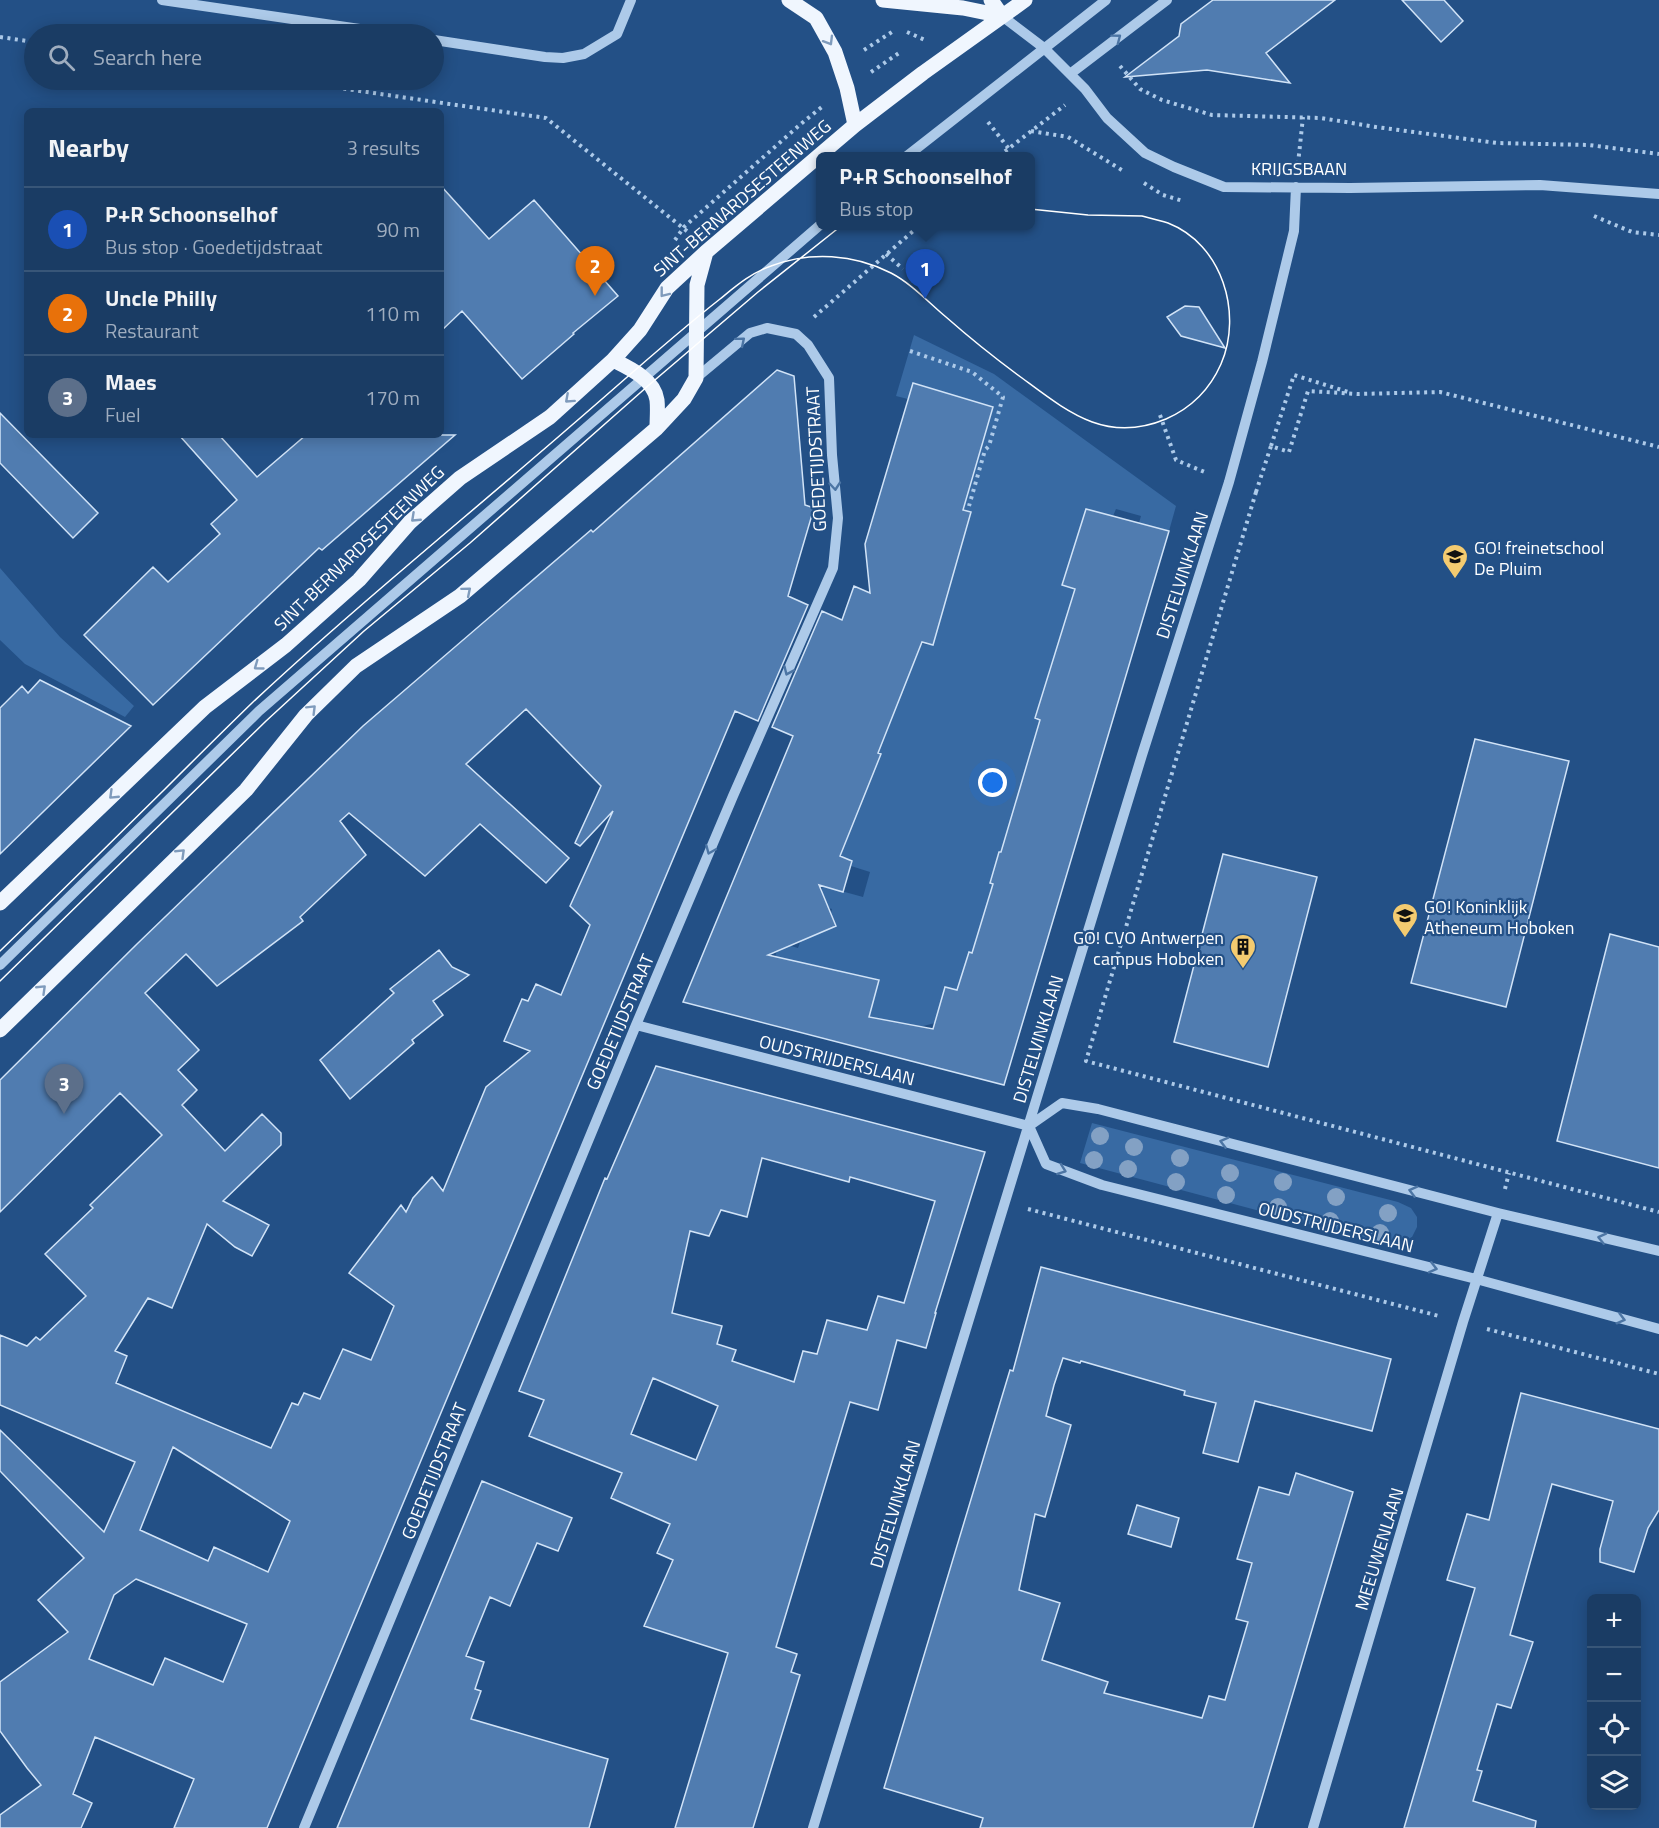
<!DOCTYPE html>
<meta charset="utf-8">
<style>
body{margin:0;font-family:"Titillium Web",sans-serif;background:#27476d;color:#f1f3f6}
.controls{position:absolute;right:18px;bottom:18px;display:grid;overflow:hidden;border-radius:9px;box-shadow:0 3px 15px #0003}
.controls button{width:54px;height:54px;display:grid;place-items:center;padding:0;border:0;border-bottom:2px solid #385678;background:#1a3c64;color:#f1f3f6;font:30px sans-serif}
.you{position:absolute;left:993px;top:783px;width:21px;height:21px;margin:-15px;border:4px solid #fff;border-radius:50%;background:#1a73e8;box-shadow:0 0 0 9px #1a73e833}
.badge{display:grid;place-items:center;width:39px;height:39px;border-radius:50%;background:#f4cb70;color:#fff;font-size:20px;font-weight:700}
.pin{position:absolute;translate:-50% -50px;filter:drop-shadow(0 2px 3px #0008)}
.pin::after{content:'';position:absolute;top:32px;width:21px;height:18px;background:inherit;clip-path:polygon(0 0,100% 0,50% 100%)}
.popup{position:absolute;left:816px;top:152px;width:219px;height:78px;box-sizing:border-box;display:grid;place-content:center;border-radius:9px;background:#1a3c64;filter:drop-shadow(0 2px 4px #0005);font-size:20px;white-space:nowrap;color:#9fadbf}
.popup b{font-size:22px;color:#f1f3f6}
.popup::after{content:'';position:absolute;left:50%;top:100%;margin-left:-12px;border:12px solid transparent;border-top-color:#1a3c64}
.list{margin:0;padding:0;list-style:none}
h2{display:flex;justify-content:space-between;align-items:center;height:78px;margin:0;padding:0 24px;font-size:26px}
h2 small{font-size:20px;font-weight:400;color:#9fadbf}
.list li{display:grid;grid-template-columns:39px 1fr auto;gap:18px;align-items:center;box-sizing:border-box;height:84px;padding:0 24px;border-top:2px solid #385678}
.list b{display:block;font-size:22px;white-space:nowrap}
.list p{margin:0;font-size:20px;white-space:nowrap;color:#9fadbf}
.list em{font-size:20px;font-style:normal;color:#9fadbf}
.icon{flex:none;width:33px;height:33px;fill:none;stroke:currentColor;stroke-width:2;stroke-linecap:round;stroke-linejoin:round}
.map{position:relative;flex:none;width:1659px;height:1828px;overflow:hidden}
.search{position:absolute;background:#1a3c64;box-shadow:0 3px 15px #0003;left:24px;top:24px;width:420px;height:66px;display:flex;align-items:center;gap:15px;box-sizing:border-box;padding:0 21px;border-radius:33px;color:#9fadbf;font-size:22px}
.panel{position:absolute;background:#1a3c64;box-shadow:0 3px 15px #0003;left:24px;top:108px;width:420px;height:330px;border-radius:9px}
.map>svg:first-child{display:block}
</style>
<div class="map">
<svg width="1659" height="1828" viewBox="0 0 1659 1828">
<rect width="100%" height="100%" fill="#235086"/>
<path fill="#386aa3" d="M914,335l80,39 182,132 -7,25 -30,-8 2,-7 -25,-7 -3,7 -27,-7 -24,76 13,4 -40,129 21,7 -50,129 -7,-2 -9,30 3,2 -15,70 -9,-2 -12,38 -12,-3 -10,36 -16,4 -50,-10 10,-37 -69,-16 -10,33 -27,-35 7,-19 18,5 9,-24 6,-4 6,13 17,-7 -5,-13 1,-4 -15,-5 6,-18 40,11 7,-25 -19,-6 1,-5 -15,-6 54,-195 21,8 10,-24 11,1 38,-132 -11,-4 4,-4 29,-98 -79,-24 -6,16 -12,-3z
M0,568l60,69 74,69 -9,11 -100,-53 -25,-24z
M1092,1123l306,79 13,6 6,9v10l-5,10 -18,10 -314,-84z"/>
<path fill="#507cb0" stroke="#d1e3f7" stroke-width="1.5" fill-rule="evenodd" d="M1213,0h122l-69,53 24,30 -83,-13 -82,7 54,-41 2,-12z
M1402,0h42l19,21 -22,21z
M441,186l48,53 45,-39 84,96 -45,37 1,1 -52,45 -60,-68 -21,20z
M1185,306l14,1 26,41 -44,-12 -14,-19z
M777,370l17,6 11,129 9,3 -26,88 20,9 -50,116 -23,-10 -468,1117h-93l20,-49 -99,-42 -22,57 19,9 -11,25h-81v-13l41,-30 -14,-17 -27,-37v-49l68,-50 -30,-32 46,-42 -84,-87v-41l104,102 31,-70 -135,-57v-70l27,11 9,-9 4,3 46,-44 -41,-42 48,-46 -3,-3 72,-70 -42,-42 -120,119v-132l137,-136 226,-218 228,-196 2,2zM526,709l75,77 -26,57 5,3 33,-35 -43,95 20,19 -29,70 -25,-11 -8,17 -6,-2 -18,42 26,10 -44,36 -43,104 -11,-14 -19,21 -7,14 -5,-7 -52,68 45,33 -23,54 -28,-11 -23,50 -16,-6 -6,12 -6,-2 -21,45 -155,-65 11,-27 -12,-5 33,-53 24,10 35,-84 28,23 17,9 17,-31 -46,-24 58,-56v-12l-19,-19 -37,37 -43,-46 15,-15 -19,-20 21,-20 -54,-57 41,-39 31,32 86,-65 -3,-4 66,-62 -26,-34 9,-8 76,63 55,-52 66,59 23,-25 -103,-94zM173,1447l117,74 -22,51 -54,-25 -6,14 -68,-31zM136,1579l111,45 -24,58 -58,-24 -12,27 -64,-26 25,-64z
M913,383l80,24 -30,103 8,2 -38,133 -11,-3 -44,111 3,1 -41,102 12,5 -9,31 -24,-7 17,41 -68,29 111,25 -10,37 64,12 12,-42 12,3 12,-38 3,1 21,-69 -3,-1 9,-31h2l39,-132 -5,-2 40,-129 -13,-4 24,-76 83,22 -165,554 -321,-83 110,-266 -21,-9 50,-116 20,9 12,-34 16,7 -5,-49z
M0,413l98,100 -25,25 -73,-75z
M179,435h40l38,42 49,-42h149l-133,115 -3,-2 -166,157 -69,-70 69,-68 15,15 52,-48 -9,-10 26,-24z
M40,680l91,46 -131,128v-146l22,-22 6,7z
M1475,739l94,22 -63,246 -95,-24z
M1223,854l94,23 -49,190 -94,-25z
M1610,934l49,13v221l-102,-27z
M439,950l13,17 17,8 -36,26 10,14 -31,25 2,3 -64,56 -30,-39 74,-67 -4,-4z
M656,1066l329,86 -50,161h1l-10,35 -29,-8 -19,70 -28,-8 -74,245 21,7 -6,18 9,3 -47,153h-78l53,-175 -84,-27 29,-66 -16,-7 13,-29 -59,-26 11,-25 -93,-37 15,-36 -25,-9 86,-213 2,1zM762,1158l87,24 1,-5 85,24 -31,102 -26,-7 -11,34 -40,-10 -10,34 -14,-3 -9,31 -62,-21 4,-11 -19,-6 5,-18 -50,-13 18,-82 19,5 12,-26 26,7zM653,1378l65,28 -22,54 -65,-26z
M1041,1267l350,92 -19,72 -117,-30 -17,61 -35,-9 13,-50 -32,-8 1,-4 -104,-30 -1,2 -17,-5 -9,27 -8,31 25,9 -26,92 -10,-3 -16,76 41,13 -18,57 66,22 -4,11 98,25 7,-22 16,4 23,-78 -12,-3 16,-56 -15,-4 22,-72 30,8 7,-22 57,19 -100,336h-273l3,-10 -99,-30 126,-418 3,1z
M1521,1393l138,36v81l-11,18 -14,44 -34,-10v-13l13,-48 -61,-17 -42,151 23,7 -22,66 -14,-4 -20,66 5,1 -9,30 63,20 -1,7h-131l71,-240 -28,-8 20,-66 22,6z
M482,1481l90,37 -14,33 -21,-8 -27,63 -20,-9 -24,59 18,6 -9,27 6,2 -10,28 137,40 -19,69h-252z
M1137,1505l42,13 -8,29 -43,-13z"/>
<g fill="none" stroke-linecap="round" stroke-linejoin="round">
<path stroke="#adcae9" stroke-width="4" stroke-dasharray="3 4.5" stroke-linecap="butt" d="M907,32l18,8
M0,37l34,5
M864,50l31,-20
M1120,66l20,23 22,11 50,15 109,3 55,9 121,16 92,2 70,9
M871,72l28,-19
M284,80l262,38 142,114
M988,122l21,27
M1031,131l37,6 57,35
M999,156l66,-51
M1298,164l5,-47
M1144,183l19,12 20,6
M1594,216l38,16 27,3
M675,240l9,-13 118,-104 21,-17
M886,254l17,15
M814,317l105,-91
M910,351l62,21 31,25 -14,49 -4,4 -16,56
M1160,415l16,45 31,13
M1271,446l23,-71 54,17
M1256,492l-170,569 573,151
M1256,492l15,-46 18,6 19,-61 50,3 82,-2 219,55
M1505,1189l4,-16
M1028,1209l411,107
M1487,1329l172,45"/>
<path stroke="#adcae9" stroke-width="10" d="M162,0l232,34
M1002,16l42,32 41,41 22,29 38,35 29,14 50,20 126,1 190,-3 119,9
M434,40l111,17 18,1 21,-4 33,-20 14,-34
M1070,74l97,-74
M907,156l199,-156
M0,965l259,-254 561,-486
M636,1025l393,101 33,-23 36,6 400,104 161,38
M1029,1126l17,38 56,21 374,94 183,50
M304,1828l332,-803 97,-229 100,-228 5,-50 -6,-63 -3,-77 -21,-33 -12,-11 -29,-6 -17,5 -54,45
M813,1828l329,-1073 87,-273 33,-120 32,-131 2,-44
M1313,1828l150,-506 35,-109"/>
<path stroke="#f0f6fe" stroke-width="15" d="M789,0l27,18 19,34 12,36 8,37
M883,0l80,8 39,8
M991,0l11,16
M613,360c16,8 41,19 44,40 1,9 0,19 0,28
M0,903l205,-196 81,-62 73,-65 51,-58 50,-44 90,-61 63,-57 27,-30 27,-42 39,-36 149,-127 68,-52 102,-73
M0,1030l246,-240 60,-75 50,-49 104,-70 197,-168 27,-29 12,-21 1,-93 9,-33"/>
<path stroke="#fff" stroke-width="1.5" d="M0,951c55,-53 109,-107 164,-161 29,-29 58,-58 88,-87 103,-96 213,-185 320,-278 49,-42 97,-86 148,-126 16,-13 31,-26 51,-33 39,-15 83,-12 120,7 21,11 37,29 55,44 25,22 50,42 76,61 46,34 84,66 144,41 25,-11 44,-30 55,-55 22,-51 1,-120 -53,-141 -9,-3 -18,-5 -26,-7l-54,-1 -58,-6
M0,981l266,-260 98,-90 106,-88 179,-158 109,-93 83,-66"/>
</g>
<g fill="#83a1c4">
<circle cx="1100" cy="1136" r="9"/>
<circle cx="1134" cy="1147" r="9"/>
<circle cx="1180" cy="1158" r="9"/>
<circle cx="1094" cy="1160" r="9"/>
<circle cx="1128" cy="1169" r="9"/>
<circle cx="1230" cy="1173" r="9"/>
<circle cx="1176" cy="1182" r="9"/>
<circle cx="1283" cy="1182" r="9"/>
<circle cx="1226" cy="1195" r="9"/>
<circle cx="1336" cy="1197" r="9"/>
<circle cx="1278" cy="1207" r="9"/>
<circle cx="1388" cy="1213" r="9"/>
<circle cx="1330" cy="1221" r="9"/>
<circle cx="1380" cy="1233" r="9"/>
</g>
<defs><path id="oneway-chevron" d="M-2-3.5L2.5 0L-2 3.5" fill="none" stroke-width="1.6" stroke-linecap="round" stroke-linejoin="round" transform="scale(1.5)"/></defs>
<g stroke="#4c75a4">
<use href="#oneway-chevron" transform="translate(1117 38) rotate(-37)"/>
<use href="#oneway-chevron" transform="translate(741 341) rotate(-40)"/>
<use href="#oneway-chevron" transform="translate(835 486) rotate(85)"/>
<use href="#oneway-chevron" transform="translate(788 671) rotate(114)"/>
<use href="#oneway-chevron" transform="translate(710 850) rotate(113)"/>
<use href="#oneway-chevron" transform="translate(1224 1142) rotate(-165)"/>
<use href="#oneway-chevron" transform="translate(1062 1170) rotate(20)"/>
<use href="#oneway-chevron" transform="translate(1413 1191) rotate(-165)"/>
<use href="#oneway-chevron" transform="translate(1602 1238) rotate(-167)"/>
<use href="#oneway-chevron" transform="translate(1433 1268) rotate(14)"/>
<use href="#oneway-chevron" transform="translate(1621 1319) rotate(15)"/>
</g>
<g stroke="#7f9bbc">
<use href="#oneway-chevron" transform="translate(829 41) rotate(59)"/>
<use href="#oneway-chevron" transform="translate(664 293) rotate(128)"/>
<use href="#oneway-chevron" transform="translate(569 399) rotate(138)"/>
<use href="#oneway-chevron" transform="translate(415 518) rotate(137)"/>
<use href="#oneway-chevron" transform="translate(467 591) rotate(-40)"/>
<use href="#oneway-chevron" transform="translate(258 666) rotate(144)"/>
<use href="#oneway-chevron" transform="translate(312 709) rotate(-45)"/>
<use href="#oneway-chevron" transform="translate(113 795) rotate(136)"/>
<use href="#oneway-chevron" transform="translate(181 853) rotate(-44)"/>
<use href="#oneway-chevron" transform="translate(42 989) rotate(-44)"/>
</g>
<defs>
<symbol id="school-pin" viewBox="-11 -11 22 30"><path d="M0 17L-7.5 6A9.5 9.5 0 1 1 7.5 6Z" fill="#f4cb70" stroke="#235086"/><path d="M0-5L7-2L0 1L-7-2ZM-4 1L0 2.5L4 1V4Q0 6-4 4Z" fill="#111"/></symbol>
<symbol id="building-pin" viewBox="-11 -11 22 30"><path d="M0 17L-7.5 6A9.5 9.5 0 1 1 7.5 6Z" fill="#f4cb70" stroke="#235086"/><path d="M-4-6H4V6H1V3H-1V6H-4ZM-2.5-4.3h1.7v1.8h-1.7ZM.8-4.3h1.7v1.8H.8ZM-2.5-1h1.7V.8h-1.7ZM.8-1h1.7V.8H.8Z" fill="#111"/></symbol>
</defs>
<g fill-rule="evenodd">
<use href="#school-pin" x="1440" y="542" width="30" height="40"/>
<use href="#school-pin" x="1390" y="901" width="30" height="40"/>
<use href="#building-pin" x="1228" y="932" width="30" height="40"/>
</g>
<g text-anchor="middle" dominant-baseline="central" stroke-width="4.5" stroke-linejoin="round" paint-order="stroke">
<g font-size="18" fill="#fff" stroke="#235086">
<text x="1299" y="168">KRIJGSBAAN</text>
<text transform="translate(742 198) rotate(-41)">SINT-BERNARDSESTEENWEG</text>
<text transform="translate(816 459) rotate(-93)">GOEDETIJDSTRAAT</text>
<text transform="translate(359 548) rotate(-44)">SINT-BERNARDSESTEENWEG</text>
<text transform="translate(1182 575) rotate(-72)">DISTELVINKLAAN</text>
<text transform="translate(620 1022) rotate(-67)">GOEDETIJDSTRAAT</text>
<text transform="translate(1038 1039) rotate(-73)">DISTELVINKLAAN</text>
<text transform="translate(837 1060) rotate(14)">OUDSTRIJDERSLAAN</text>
<text transform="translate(1336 1227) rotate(14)">OUDSTRIJDERSLAAN</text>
<text transform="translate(434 1471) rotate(-68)">GOEDETIJDSTRAAT</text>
<text transform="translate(895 1504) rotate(-73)">DISTELVINKLAAN</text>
<text transform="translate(1379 1549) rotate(-73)">MEEUWENLAAN</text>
</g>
<g font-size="18" fill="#fff" stroke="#235086" text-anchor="start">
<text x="1474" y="547">GO! freinetschool<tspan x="1474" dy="21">De Pluim</tspan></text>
<text x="1424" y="906">GO! Koninklijk<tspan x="1424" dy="21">Atheneum Hoboken</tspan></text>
<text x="1224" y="937" text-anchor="end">GO! CVO Antwerpen<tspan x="1224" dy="21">campus Hoboken</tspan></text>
</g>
</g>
</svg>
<div class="controls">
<button>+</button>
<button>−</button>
<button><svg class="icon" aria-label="locate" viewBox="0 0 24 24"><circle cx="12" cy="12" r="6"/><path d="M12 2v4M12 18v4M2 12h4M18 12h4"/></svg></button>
<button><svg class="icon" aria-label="layers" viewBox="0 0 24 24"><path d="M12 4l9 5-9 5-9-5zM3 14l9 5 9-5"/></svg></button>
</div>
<div class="you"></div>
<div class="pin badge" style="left:925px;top:299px;background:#1a4fb4">1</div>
<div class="popup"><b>P+R Schoonselhof</b>Bus stop</div>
<div class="pin badge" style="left:595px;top:296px;background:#e8710a">2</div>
<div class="pin badge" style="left:64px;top:1114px;background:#5c6f8a">3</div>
<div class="search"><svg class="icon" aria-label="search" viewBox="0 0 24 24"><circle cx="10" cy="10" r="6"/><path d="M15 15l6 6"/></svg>Search here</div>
<section class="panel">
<h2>Nearby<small>3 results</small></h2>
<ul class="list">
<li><span class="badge" style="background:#1a4fb4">1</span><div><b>P+R Schoonselhof</b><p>Bus stop · Goedetijdstraat</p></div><em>90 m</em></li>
<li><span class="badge" style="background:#e8710a">2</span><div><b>Uncle Philly</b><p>Restaurant</p></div><em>110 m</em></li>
<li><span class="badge" style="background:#5c6f8a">3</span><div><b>Maes</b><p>Fuel</p></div><em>170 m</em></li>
</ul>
</section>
</div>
